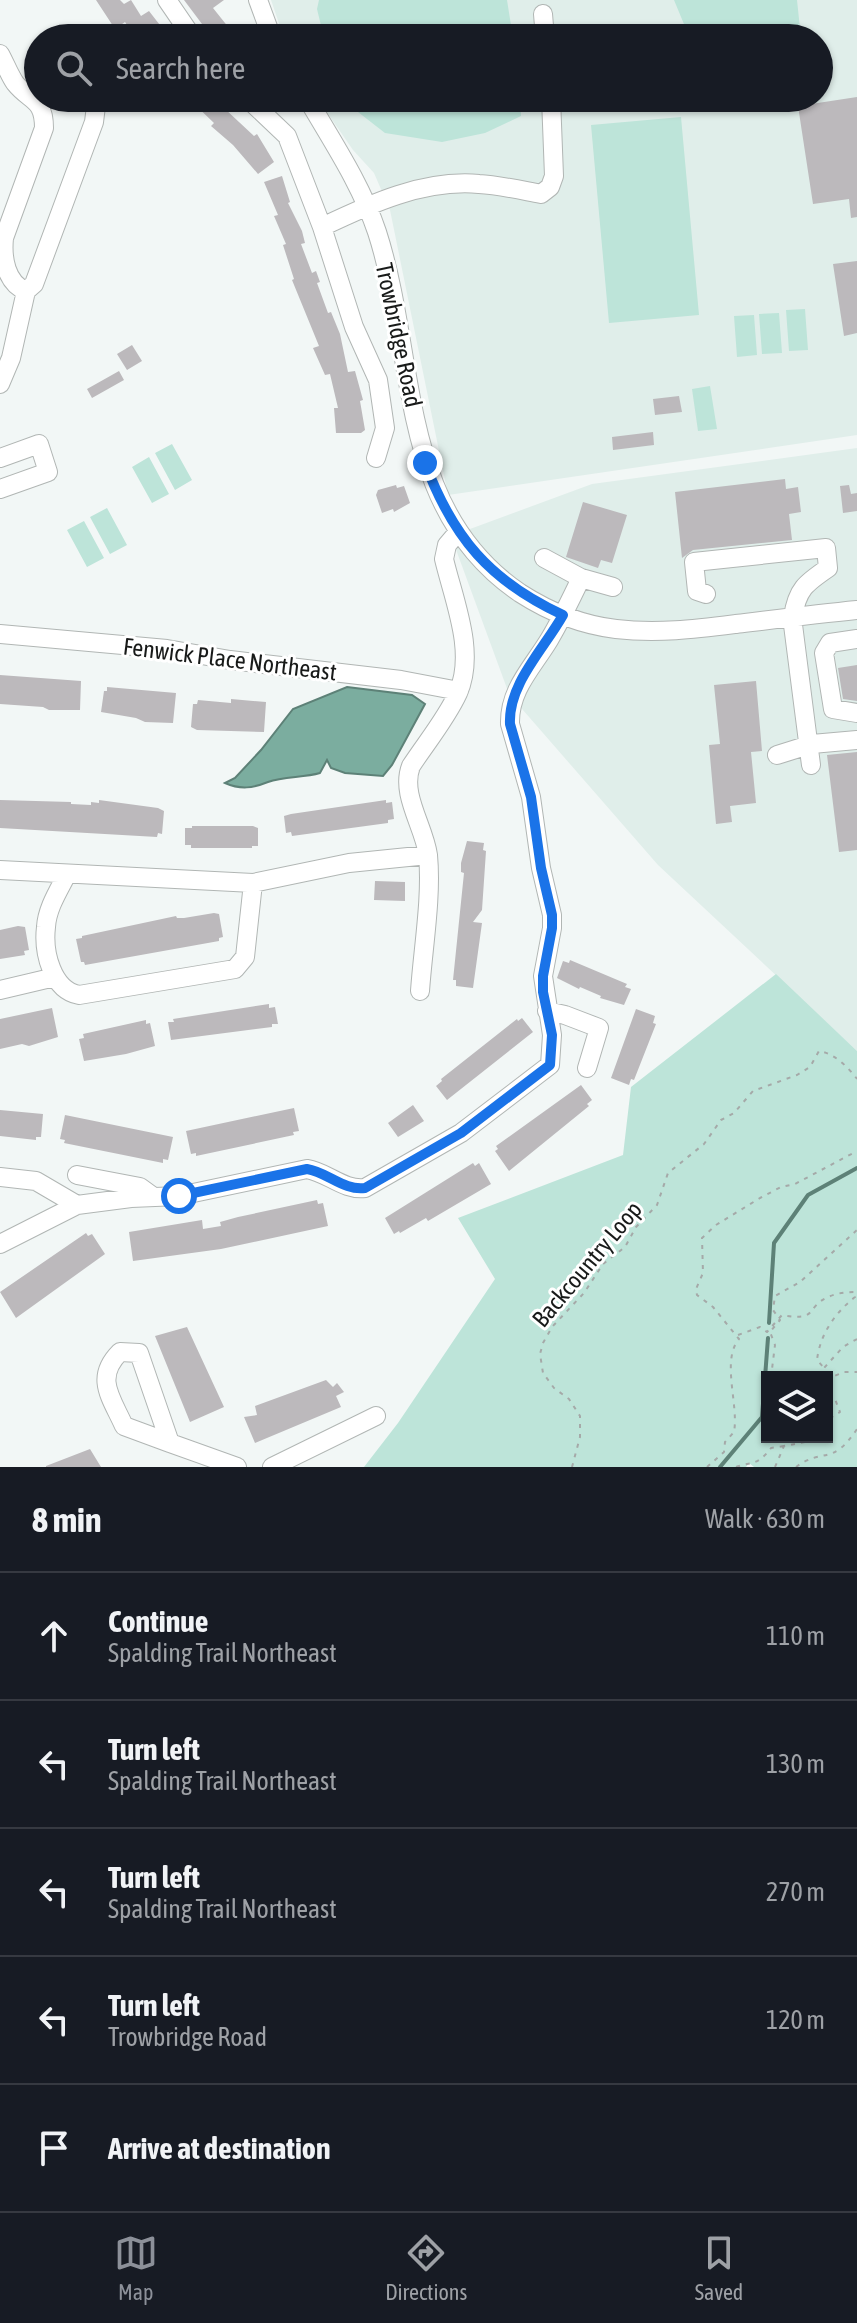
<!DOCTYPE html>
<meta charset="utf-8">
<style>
body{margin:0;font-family:"Asap Condensed",sans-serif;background:#20242c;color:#f1f3f6}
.controls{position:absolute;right:24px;bottom:24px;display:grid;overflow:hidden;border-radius:0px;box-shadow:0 2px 6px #0004}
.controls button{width:72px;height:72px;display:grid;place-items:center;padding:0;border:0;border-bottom:2px solid #363941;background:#171b24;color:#f1f3f6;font:40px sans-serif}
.stop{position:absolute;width:24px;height:24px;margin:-18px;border:6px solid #1a73e8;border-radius:50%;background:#fff}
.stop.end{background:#1a73e8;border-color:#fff;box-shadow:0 2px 8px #0008}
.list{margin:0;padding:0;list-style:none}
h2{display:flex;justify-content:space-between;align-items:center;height:104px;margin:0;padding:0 32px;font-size:34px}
h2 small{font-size:26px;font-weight:400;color:#9ea1a6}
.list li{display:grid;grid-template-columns:52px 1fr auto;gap:24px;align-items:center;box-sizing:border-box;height:128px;padding:0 32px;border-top:2px solid #363941}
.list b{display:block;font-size:30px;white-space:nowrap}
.list p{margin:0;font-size:26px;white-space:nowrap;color:#9ea1a6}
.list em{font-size:26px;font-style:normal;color:#9ea1a6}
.icon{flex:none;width:44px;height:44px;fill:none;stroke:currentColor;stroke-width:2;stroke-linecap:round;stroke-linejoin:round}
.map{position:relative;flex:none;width:857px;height:1467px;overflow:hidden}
.search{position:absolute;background:#171b24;box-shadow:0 2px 6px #0004;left:24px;right:24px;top:24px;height:88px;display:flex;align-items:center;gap:20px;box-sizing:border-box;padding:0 28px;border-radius:44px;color:#9ea1a6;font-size:30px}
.sheet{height:744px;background:#171b24}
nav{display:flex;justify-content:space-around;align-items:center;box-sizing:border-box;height:112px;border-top:2px solid #363941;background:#171b24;font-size:22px;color:#9ea1a6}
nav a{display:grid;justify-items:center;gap:4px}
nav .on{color:#8c9099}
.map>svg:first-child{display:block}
</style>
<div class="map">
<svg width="857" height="1467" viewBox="0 0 857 1467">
<rect width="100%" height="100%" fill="#f2f7f6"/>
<path fill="#e0eeea" d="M271,0h586v435l-409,60 -58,-285 -16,-37 -21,-23 -36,-52h502v-60h-535z
M857,448v603l-199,-186 -149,-171 -58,-158 141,-52z"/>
<path fill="#bde4d9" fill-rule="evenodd" d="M319,0h188l6,38h-189l-7,-29z
M674,0h123l4,38h-105l-10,-9z
M346,98h174l1,18 -36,17 -43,9 -57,-9 -36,-28z
M681,117l18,198 -90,8 -18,-198z
M805,309l3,41 -19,1 -3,-41z
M779,313l3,40 -20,1 -3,-40z
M754,315l3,40 -20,2 -3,-41z
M710,386l7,43 -19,2 -6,-42z
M172,444l20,36 -17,10 -20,-37z
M149,457l20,37 -17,9 -20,-36z
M107,508l20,37 -17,9 -20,-37z
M84,521l20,37 -17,9 -20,-37z
M776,974l81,77v416h-103l-5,-4 -3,4h-382l34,-44 97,-144 -37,-61 165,-63 8,-68zM767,1377h60v60h-60z"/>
<path fill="#7bad9f" stroke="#5d8177" stroke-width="2" d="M347,687l65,8 13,9 -33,61 -9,11 -38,-3 -14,-5 -4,-8 -7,13c-17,5 -36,3 -52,9 -15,6 -27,8 -43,1l10,-5 26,-28 32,-41z"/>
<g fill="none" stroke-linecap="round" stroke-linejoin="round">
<path stroke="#5d8177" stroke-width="4" d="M769,1323l5,-80 34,-48 49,-27
M720,1467l42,-50 6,-79"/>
</g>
<path fill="#bcb9bc" d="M96,0h24l4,4 7,-4 10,16 8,-5 21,27h-34l-11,-16 -10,7z
M184,0h40l-11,8 24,30h-28l-6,-9 2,-1z
M857,97v120l-6,1 -2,-19 -36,5 -15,-98z
M188,98h30l8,8 -2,2 30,28 3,-2 17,28 -16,12 -25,-29 -22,-19 3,-3z
M282,176l8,26 -2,1 14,28 3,12 -4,1 11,29 4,-2 4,11 -3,1 11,30 3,-1 9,22 8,38 7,-1 8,29 -3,1 5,29 -4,3h-25l-2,-25h4l-8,-34 -5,1 -12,-27 6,-2 -27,-66 2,-1 -11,-34 3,-1 -12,-28 4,-1 -14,-33z
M857,261v72l-13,3 -11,-72z
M132,345l10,16 -15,9 -10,-16z
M119,371l5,9 -32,18 -5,-9z
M679,396l3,16 -27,3 -2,-16z
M653,432l1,13 -41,5 -1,-13z
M785,479l1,10 12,-2 3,25 -12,2 3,26 -99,10 -11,8 -7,-66z
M396,485l1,3 7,-2 6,17 -16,9 -1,-3 -11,4 -6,-18 2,-5z
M849,485l2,9 6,-1v18l-14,2 -3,-27z
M583,502l44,13 -15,48 -11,-3 -3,8 -32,-11z
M857,665v36l-14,-2 -5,-31z
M0,675l81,6 -1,29h-31l-6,-3 -43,-3z
M756,681l6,70 -11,1 5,51 -26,3 2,16 -16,2 -7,-79 11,-1 -6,-59z
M107,687l69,6 -3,30 -28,-1 -9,-4 -35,-6 3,-21h3z
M231,699l35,3 -2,30 -67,-2 -6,-3 2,-23h4l1,-4 33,3z
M857,752v98l-18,2 -12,-97z
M0,800l71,2v2l20,1v-3l8,1v-3l59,8 6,3 -2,23 -4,-1 -1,4 -157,-9z
M386,800v3l6,-1 2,17 -6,1v3l-96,13 -1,-4 -5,1 -2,-17 7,-2z
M192,826h61l5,2v18h-6v2h-61v-3h-6v-17h7z
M467,841l17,2 -1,7 3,1 -4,59 -9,12 9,1 -9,65 -17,-2v-6h-3l11,-107 -3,-1v-9z
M375,881l30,1v19l-31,-1z
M214,913l5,1 4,23 -4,1v3l-134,24 -1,-3h-3l-5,-23 6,-1v-2l94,-20 1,2h7z
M18,926l7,1 4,23 -5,1 1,4 -25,4v-29z
M570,960l57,24 -2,3 6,2 -7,16 -24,-7 1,-2 -21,-9 -1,2 -22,-11 6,-17 6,2z
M269,1004v4l6,-1 3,17h-6v3l-101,13 -3,-18h6l-1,-3z
M52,1008l6,29 -29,9 -7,-2 -22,5v-30z
M636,1009l19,7 -2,7 3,1 -22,56 -3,-1 -2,6 -18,-7z
M522,1018l11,14 -86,68 -11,-14 6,-5 -1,-2 76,-60 1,2z
M146,1020v4l4,-1 5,23 -29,8 -42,7 -5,-22 5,-1 -1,-4z
M581,1085l11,15 -5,4 2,2 -80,65 -14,-20 3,-2 -2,-3z
M413,1105l11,16 -26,16 -10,-14z
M294,1108l5,23 -6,1 1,3 -98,21v-3l-5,1 -5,-23z
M0,1110l43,4 -2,23h-5v3l-36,-4z
M65,1115l108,22 -5,23 -5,-1v4l-99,-20 1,-3 -5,-1z
M473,1163l2,3 4,-3 12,21 -63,37 -2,-3 -26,15 -1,-2 -5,3 -9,-16z
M317,1200l1,4 5,-1 5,23 -107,23 -88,12 -4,-29 73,-12 1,9 18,-3 -1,-4 18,-5z
M86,1233l2,3 4,-2 13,20 -89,64 -16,-26z
M187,1327l37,80 -34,15 -35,-86z
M326,1380l7,7 4,-4 7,9 -8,4 5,11 -86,36 -11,-26 13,-2 -2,-9z
M90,1449l11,18h-55v-1z"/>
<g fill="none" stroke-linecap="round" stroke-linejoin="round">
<defs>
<path id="minor" d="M167,0l26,38
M258,0l14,38
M543,14l2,24
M0,54c5,9 9,20 15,29 15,19 29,15 29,45l-40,110c-2,20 2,45 22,53l8,-7 60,-162 3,-24
M247,98l40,38 35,91 32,100 24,53 7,48 -9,30
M307,98c25,43 54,86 70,134 41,127 19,277 143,361 28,18 62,32 96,36 41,5 80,0 120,-5 41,-5 81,-10 121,-14
M322,227c48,-23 102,-48 157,-43 20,1 41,6 62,10l9,-7 4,-11 -3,-78
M0,384l11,-26 15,-67
M0,458l39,-14 9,28 -48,17
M581,578l32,9
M706,594l-9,-3 -3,-29 132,-14 2,20c-22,15 -31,21 -35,49
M792,617l19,148
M0,634l167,15 63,11 171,20 58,11
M857,639l-27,4 -6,10 9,56 24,4
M777,755l35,-11 45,-4
M0,870l253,13 96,-20 79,-8
M67,874c-8,16 -20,34 -21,53 -3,25 6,63 33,68l156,-26 10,-12 8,-74
M0,990l55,-13
M420,991c3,-43 12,-94 8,-136 -4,-29 -28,-61 -17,-89 15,-23 35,-47 47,-73 18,-41 -4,-92 -14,-134l3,-14 11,-13
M547,1011l18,4 34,13 -12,40
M77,1175l63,12 11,8
M0,1177l36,4 41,24
M0,1244l77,-39 54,-7 48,-2 128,-27c20,3 37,22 58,19l96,-55 89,-68 2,-30 -9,-59 9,-48v-13l-11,-47 -10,-71 -21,-73c-1,-34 22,-56 39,-84 12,-20 22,-41 32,-62l-37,-20
M120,1352l19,1 31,90 -46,-17c-13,-29 -30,-48 -4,-74z
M170,1443l67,24
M272,1467l104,-51"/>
</defs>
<use href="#minor" stroke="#b1b6b4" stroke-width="20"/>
<path stroke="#a5a9a8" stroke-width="2" stroke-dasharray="4 6" stroke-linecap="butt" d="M738,1335l22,-8 7,5 15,-17c37,7 23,-8 46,-18 9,-4 18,-5 27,-5v5c-20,16 -35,37 -38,63l7,8
M857,1339l-14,8 -19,21 8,9 12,-5h13
M775,1377l-3,-8 3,-24 -5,-13 10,-12 -7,-10 2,-14 25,-14 57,-52
M827,1398l8,1 5,13 -13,8
M572,1467l8,-30v-21l-11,-17 -15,-11 -11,-15 -3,-19 3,-11 9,-16 32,-34 19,-29 22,-17 11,-20 21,-22 11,-32 36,-29 17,-24 13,-7 19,-22 44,-16 13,-8 9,-16c15,2 29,16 38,28
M707,1467l17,-15 1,-10 9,-10c5,-27 -13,-72 5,-93l-26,-32 -16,-12 -1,-6 7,-16 -1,-35 14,-13 44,-27 21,-11 14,-3 62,-33
M736,1467c18,-6 21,-1 35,-19l13,-2 5,-9
M775,1467l9,-21 21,-4 10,-5
M796,1467c27,-20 36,0 61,-38"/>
<use href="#minor" stroke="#fff" stroke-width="18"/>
</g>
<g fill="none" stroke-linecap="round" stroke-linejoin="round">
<path stroke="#1a73e8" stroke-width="10" d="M179,1196l128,-27c20,3 37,22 58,19l96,-55 89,-68 2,-30 -9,-43v-16l9,-48v-13l-11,-47 -10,-71 -21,-73c-2,-40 34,-75 53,-109 -73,-34 -110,-77 -138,-152"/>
</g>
<g text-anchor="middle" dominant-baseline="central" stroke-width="6" stroke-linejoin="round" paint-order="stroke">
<g font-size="24" fill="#181a19" stroke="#fff">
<text transform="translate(399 335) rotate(78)">Trowbridge Road</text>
<text transform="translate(230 659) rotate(7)">Fenwick Place Northeast</text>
<text transform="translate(587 1264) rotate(-50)">Backcountry Loop</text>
</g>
</g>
</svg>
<div class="controls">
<button><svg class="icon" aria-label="layers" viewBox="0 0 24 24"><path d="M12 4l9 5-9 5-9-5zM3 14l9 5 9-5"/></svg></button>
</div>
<div class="stop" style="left:179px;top:1196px"></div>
<div class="stop end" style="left:425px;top:463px"></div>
<div class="search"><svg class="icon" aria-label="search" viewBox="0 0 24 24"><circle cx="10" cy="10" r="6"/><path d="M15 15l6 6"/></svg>Search here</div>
</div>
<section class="sheet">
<h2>8 min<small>Walk · 630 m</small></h2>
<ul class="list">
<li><svg class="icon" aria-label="ahead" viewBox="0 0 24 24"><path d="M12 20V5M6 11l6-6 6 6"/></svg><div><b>Continue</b><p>Spalding Trail Northeast</p></div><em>110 m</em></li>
<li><svg class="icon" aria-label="left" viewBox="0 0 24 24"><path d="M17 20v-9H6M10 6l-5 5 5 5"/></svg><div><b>Turn left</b><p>Spalding Trail Northeast</p></div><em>130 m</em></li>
<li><svg class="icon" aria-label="left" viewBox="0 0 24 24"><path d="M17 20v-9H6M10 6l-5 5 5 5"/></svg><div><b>Turn left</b><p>Spalding Trail Northeast</p></div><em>270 m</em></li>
<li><svg class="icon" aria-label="left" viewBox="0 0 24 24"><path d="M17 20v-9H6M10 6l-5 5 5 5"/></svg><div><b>Turn left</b><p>Trowbridge Road</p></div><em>120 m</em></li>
<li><svg class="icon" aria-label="arrive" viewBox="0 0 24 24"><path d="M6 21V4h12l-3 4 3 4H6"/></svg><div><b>Arrive at destination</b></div></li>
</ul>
</section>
<nav>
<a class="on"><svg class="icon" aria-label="map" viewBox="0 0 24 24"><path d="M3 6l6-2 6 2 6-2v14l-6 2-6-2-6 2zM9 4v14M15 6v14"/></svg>Map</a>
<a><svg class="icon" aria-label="directions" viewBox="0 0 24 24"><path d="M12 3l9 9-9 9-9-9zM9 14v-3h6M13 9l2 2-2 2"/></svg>Directions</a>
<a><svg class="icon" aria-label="saved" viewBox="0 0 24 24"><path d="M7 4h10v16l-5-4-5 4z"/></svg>Saved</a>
</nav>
